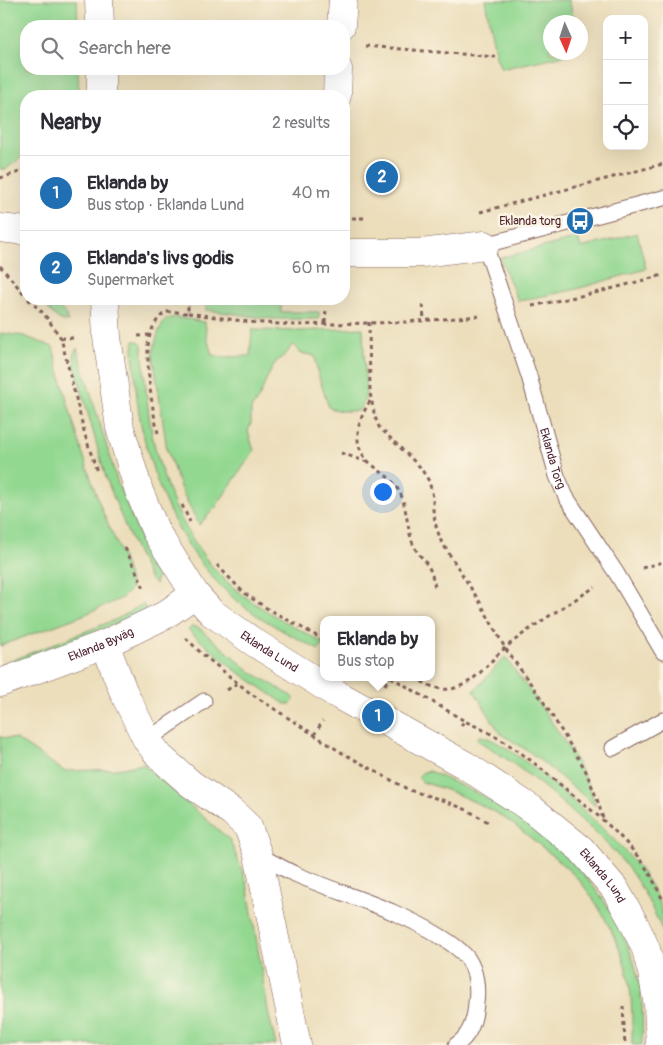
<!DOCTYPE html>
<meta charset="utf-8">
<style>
body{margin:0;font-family:Pangolin,sans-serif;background:#f2f2f3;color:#2b2b33}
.controls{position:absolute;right:15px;top:15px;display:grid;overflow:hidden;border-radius:10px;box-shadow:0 5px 20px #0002}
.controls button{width:45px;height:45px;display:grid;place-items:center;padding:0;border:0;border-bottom:1px solid #e1e1e2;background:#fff;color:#2b2b33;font:25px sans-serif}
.compass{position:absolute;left:543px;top:15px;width:45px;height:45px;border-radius:50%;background:#fff;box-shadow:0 5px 20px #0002;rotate:177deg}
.you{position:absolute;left:382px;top:491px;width:18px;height:18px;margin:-12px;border:4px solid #fff;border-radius:50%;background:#1a73e8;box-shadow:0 0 0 8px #1a73e833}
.badge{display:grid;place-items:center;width:32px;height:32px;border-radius:50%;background:#1f6fb2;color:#fff;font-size:16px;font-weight:700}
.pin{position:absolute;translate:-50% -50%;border:2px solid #fff;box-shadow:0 1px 5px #0006}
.popup{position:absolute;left:320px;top:616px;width:115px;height:65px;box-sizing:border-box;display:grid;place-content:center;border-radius:10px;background:#fff;filter:drop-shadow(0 1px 4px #0005);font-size:16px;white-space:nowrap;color:#7c7c81}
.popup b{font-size:19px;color:#2b2b33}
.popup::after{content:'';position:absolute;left:50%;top:100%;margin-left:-10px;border:10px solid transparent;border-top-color:#fff}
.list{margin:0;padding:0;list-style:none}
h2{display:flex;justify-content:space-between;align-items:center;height:65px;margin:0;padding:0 20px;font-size:21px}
h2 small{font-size:16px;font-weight:400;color:#7c7c81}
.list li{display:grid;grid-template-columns:32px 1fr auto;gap:15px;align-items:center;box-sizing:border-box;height:75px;padding:0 20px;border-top:1px solid #e1e1e2}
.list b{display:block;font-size:19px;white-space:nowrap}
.list p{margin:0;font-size:16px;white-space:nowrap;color:#7c7c81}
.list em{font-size:16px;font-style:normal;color:#7c7c81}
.icon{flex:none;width:28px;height:28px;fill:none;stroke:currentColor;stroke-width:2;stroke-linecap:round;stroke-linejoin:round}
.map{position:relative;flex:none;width:663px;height:1045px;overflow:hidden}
.search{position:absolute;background:#fff;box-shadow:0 5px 20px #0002;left:20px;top:20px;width:330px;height:55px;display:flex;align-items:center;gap:12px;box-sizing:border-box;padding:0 18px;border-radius:20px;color:#7c7c81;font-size:19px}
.panel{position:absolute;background:#fff;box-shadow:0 5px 20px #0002;left:20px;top:90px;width:330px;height:215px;border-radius:20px}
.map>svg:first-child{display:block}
</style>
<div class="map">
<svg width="663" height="1045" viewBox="0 0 663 1045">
<rect width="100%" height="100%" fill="#fcf5e5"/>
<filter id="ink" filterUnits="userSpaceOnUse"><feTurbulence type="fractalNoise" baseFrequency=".02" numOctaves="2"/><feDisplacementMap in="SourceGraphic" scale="10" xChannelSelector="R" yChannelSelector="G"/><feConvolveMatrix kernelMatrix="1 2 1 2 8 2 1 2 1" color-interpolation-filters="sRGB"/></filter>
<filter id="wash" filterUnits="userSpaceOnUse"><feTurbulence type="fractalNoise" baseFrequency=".0096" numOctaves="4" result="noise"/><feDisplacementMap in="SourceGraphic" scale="20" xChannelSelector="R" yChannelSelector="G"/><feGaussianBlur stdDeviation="1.12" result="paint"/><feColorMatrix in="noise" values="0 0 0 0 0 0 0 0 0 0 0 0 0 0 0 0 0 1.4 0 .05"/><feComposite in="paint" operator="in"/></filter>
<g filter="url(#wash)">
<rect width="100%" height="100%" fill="#ecdebb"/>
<path fill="#93d891" stroke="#6e7c5e" d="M0,0h77l1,26h-52v43h52l1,26 -53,1v58l-20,15h-6z
M485,0h84l6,22h-25v30l24,1 -73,16 -5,-12z
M637,233l9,36 -73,21 -55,11 -18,-43 78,-20 3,10z
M40,299h14l12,16 2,7c-14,-2 -19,-14 -28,-23z
M205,299h76v13h38v7h-46l-67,-9z
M175,317l30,5 2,16 5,17 12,2 26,-1 2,-26 47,1 64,-3 3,68 -4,10 -4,5h-17l-12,-3 -12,-37 -2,-15 -15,-3 -2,-4 -5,-5 -7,10 -11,9 -9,17 -6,16 -9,13v15l-3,7 6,20 -39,57 -16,17 -19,-38 -13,-37 -14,-96c2,-10 5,-28 14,-35 3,-1 6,-1 8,-2z
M0,333l24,3 29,11c13,52 28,104 46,155 10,28 28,57 32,87l-9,9 -36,16 -86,32z
M134,341h5l3,4c3,31 5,64 11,94 11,51 39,115 80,148 27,23 60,38 90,56l-4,7c-27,-14 -68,-35 -90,-56 -48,-44 -75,-107 -88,-170 -5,-24 -6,-50 -8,-75z
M77,348l41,136 39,93 -2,7 -6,-6 -22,-47 -21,-53 -31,-111 -1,-14z
M143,604l2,3v3l-15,8 -130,53v-6l117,-46z
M192,626l7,2 51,43 40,24 4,4 -3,5h-6l-50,-34 -47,-40z
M505,657c32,44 74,97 91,149l-65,-53 -31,-20 -26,-42z
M479,736c23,-1 108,76 127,96 17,16 34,35 46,56 9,17 11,24 11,44 -10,-23 -20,-44 -35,-64 -14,-18 -31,-34 -48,-49 -32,-30 -66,-57 -103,-79z
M0,737l16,2 48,32 53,-2 26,-5 87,76 17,43 22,133 7,29h-276z
M429,771c21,10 42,19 62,29 65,36 128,99 146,173 6,22 6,49 5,72h-10c0,-25 1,-51 -6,-76 -7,-28 -30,-71 -50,-92 -13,-13 -27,-24 -40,-35 -14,-11 -28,-23 -44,-31 -22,-12 -46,-22 -70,-29l-4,-5 5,-5z"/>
</g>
<g filter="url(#ink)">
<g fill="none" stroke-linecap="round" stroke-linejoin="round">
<defs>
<g id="lane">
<path id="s1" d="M663,198l-178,47 44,131 28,100 9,21 51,77 46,78"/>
<path d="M147,740l57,-39"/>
<path d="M613,748l50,-28"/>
<path d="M258,855c13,6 25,14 37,19 48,21 99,34 143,61 10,6 23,14 30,24 8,12 10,29 8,44 -1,16 -6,33 -20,42"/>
</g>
<g id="street">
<path d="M99,0l1,26"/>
<path d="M341,26l2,-26"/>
<path d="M101,69v27"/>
<path d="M337,96l1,-27"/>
<path d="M0,228l26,3"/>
<path d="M344,253h78l63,-8"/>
<path id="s2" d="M105,299l2,38 13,91 19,63 17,41 39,62 16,18 44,31 85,53 125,69 68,45 48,39 34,40 18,32 13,28 7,28 5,28 2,40"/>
<path d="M105,644l19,49 23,47 13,17 31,27 41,28 16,15 10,28 39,190"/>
<path id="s3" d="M0,683l105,-39 60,-29 30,-21"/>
</g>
</defs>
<use href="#lane" stroke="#83625d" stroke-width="17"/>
<use href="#street" stroke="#83625d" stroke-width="29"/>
<path stroke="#83625d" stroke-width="3" stroke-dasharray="4 4" stroke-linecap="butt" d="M365,46l131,11
M0,178l20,-6 6,-3
M480,212l183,-48
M344,218h20
M0,266l26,30
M28,299l16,15 17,24 24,97 12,37
M423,305l1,16
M532,306l67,-14 64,-17
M188,313l61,9 48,3 109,-3 76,-6
M369,322l1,71 5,24 4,10 41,40 9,14 4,16v13l3,16 5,15 40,63 24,44 38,53 42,68 12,30 7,23
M325,323l1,-15
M138,336l12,-1
M61,338h14
M370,401c-12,19 -20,44 0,62 13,11 23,15 31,32 6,15 6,33 12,49 3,8 10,14 15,22 4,6 5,14 7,21
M158,433c-6,-25 -11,-59 -10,-85 0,-12 7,-32 20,-36 6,-1 14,1 20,1v-14
M341,453l29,10
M182,505l8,17
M125,548l20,42
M217,565l27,28 24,16 56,31
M642,568l21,-6
M186,638l15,15 49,40 89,58 70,39 33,10 25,10 21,12
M391,677l72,43
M415,677c12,9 28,16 43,10 20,-7 31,-26 47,-39 28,-23 60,-42 90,-61
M385,685l4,-8
M227,690l11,-7
M461,726l3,-5c39,16 66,38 98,65 32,26 68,54 89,90 4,8 8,16 12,24
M314,735l9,-14
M623,1006l2,39"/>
<use href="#lane" stroke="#fff" stroke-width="15"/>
<use href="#street" stroke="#fff" stroke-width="28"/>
</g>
</g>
<defs>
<symbol id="bus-disc" viewBox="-11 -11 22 22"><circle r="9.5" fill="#1f6fb2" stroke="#fcf5e5"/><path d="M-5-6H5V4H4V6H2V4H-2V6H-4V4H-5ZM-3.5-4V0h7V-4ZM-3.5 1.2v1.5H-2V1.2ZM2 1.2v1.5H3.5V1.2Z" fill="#fff"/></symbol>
</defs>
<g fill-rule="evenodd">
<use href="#bus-disc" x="564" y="205" width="32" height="32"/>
</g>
<g text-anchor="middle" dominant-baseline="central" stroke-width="5" stroke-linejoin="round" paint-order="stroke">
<g font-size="12" fill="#4a1f2b" stroke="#fcf5e5" text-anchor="end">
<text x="561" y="221">Eklanda torg</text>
</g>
<g font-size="12" fill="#4a1f2b" stroke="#fcf5e5">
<text stroke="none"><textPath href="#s1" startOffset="408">Eklanda Torg</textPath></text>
<text stroke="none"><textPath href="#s3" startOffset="108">Eklanda Byväg</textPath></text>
<text stroke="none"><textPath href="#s2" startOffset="408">Eklanda Lund</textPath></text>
<text stroke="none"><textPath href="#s2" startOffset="812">Eklanda Lund</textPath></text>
</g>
</g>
</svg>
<div class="controls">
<button>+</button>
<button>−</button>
<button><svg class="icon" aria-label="locate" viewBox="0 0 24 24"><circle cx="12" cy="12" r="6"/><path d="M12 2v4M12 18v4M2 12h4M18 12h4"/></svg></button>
</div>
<svg class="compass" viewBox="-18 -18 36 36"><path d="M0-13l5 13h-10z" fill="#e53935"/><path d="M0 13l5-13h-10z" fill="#7c7c81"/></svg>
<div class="you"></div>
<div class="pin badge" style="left:378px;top:716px">1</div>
<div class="popup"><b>Eklanda by</b>Bus stop</div>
<div class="pin badge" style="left:382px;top:177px">2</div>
<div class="search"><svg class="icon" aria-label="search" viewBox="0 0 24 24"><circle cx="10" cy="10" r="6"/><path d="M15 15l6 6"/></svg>Search here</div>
<section class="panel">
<h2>Nearby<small>2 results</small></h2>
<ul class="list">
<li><span class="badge">1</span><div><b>Eklanda by</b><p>Bus stop · Eklanda Lund</p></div><em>40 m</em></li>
<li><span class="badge">2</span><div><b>Eklanda's livs godis</b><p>Supermarket</p></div><em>60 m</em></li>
</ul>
</section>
</div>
